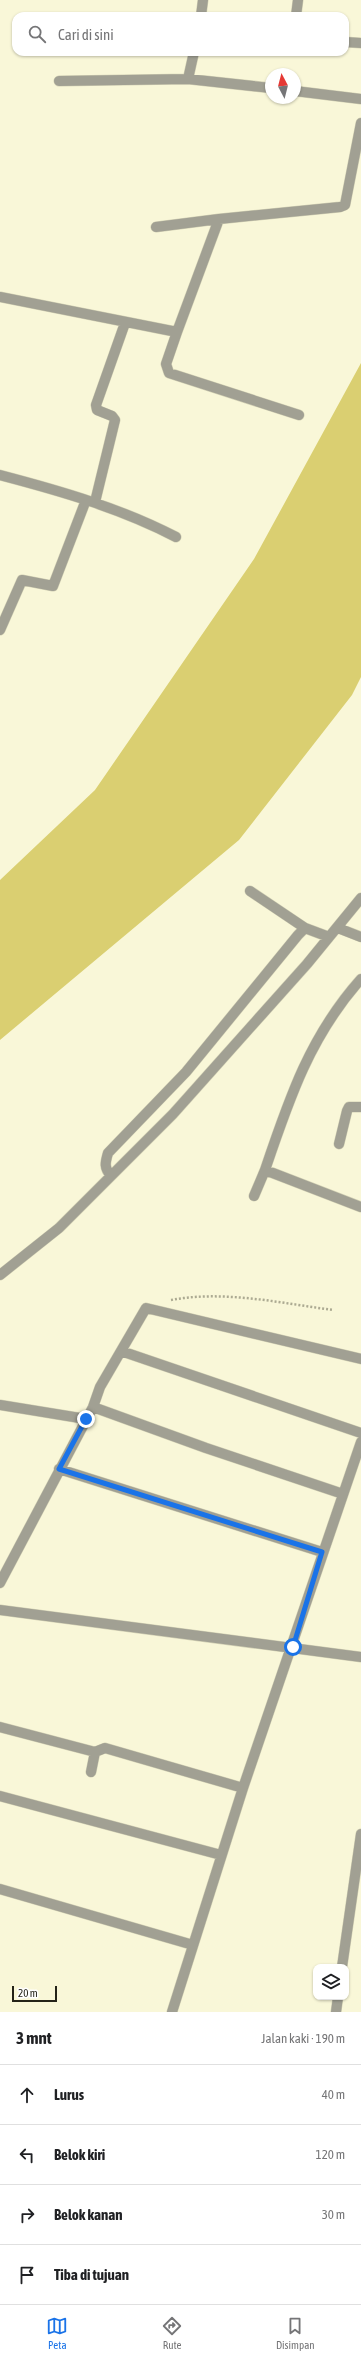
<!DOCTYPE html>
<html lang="id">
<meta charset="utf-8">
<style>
body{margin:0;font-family:"Asap Condensed",sans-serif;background:#f2f2f2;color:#202124}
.controls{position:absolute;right:12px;bottom:12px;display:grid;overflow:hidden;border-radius:8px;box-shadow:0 1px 3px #0004}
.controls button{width:36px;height:36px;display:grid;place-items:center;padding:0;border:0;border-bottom:1px solid #e0e0e0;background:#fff;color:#202124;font:20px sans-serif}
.compass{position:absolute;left:265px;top:68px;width:36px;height:36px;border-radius:50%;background:#fff;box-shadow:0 1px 3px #0004;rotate:353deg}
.scale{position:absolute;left:12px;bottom:10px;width:45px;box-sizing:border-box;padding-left:4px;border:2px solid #242318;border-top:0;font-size:11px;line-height:14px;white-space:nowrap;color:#242318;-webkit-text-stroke:3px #fff;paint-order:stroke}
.stop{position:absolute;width:12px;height:12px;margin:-9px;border:3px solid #1a73e8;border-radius:50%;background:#fff}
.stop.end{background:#1a73e8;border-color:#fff;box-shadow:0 1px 4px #0008}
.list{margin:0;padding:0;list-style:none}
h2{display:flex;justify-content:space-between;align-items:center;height:52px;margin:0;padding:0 16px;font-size:17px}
h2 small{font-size:13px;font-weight:400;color:#757577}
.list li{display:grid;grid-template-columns:26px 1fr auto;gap:12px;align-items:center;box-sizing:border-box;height:60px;padding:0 16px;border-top:1px solid #e0e0e0}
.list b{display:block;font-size:15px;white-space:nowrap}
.list em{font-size:13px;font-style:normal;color:#757577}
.icon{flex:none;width:22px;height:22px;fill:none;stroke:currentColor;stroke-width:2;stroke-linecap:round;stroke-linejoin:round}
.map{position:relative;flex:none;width:361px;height:2012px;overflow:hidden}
.search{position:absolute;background:#fff;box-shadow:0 1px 3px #0004;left:12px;right:12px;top:12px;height:44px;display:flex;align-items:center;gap:10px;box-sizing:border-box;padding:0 14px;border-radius:12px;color:#757577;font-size:15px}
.sheet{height:292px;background:#fff}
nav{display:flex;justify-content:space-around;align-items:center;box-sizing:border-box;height:56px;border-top:1px solid #e0e0e0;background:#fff;font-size:11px;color:#757577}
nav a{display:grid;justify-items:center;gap:2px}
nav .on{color:#1a73e8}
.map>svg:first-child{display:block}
</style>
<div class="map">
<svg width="361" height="2012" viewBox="0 0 361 2012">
<rect width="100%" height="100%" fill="#f9f7d8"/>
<path fill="#dacf71" d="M361,363v314l-9,18 -113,145 -239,200v-160l95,-90 159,-231z"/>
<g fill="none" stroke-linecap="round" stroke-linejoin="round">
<defs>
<path id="minor" d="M201,16l2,-16
M296,16l2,-16
M345,42l16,1
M188,79l6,-27
M59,81l129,-2 83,9
M295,91l66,8
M156,227l63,-8
M0,297l177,35 42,-113 121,-12 5,-2 16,-82
M177,332l-11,32 3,9 130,42
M0,475c61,16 120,33 176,62
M95,502l20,-82 -3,-4 -15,-6 -1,-5 29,-82
M0,630l22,-50 31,6 33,-86
M250,891l55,37
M338,928l23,9
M339,1144l8,-33 2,-4h12
M265,1170c24,-71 45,-134 96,-191
M111,1176c-7,-8 -6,-13 -3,-23l78,-81 112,-137 7,-7 24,9
M254,1196l11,-26 96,37
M0,1275l59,-47 114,-114 134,-150 54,-66
M121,1351l240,82
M0,1405l86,14
M93,1407l113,41 137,46
M59,1469l263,83
M0,1583l93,-176 7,-20 46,-79 215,51
M0,1610l361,47
M0,1727l95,25
M91,1772l4,-20 10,-4 138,40
M0,1796l221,59
M0,1889l193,56
M342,1967l19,-133
M172,2012l71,-224 118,-346
M336,2012l2,-15"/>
</defs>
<use href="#minor" stroke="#d3d1b5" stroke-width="11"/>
<path stroke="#acaa92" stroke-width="2.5" stroke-dasharray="2 2" stroke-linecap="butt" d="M171,1300c53,-10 109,3 162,10"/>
<use href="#minor" stroke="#a1a093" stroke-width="10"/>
</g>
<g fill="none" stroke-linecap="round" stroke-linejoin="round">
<path stroke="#1a73e8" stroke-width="5" d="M86,1419l-27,50 263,83 -29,95"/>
</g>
</svg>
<div class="controls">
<button><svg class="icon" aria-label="layers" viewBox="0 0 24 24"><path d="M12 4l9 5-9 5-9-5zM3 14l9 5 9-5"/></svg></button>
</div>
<svg class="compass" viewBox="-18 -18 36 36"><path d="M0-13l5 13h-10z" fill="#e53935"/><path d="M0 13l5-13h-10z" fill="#757577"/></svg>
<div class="scale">20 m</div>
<div class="stop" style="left:293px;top:1647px"></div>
<div class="stop end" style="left:86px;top:1419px"></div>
<div class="search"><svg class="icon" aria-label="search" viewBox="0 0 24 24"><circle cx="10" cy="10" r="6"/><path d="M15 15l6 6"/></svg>Cari di sini</div>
</div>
<section class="sheet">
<h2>3 mnt<small>Jalan kaki · 190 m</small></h2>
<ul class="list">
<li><svg class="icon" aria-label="ahead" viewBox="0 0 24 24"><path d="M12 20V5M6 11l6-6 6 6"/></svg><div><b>Lurus</b></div><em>40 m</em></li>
<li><svg class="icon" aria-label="left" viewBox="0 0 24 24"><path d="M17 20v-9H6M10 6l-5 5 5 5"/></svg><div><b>Belok kiri</b></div><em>120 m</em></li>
<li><svg class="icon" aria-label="right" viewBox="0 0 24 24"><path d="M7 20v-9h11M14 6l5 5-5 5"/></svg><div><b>Belok kanan</b></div><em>30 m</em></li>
<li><svg class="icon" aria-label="arrive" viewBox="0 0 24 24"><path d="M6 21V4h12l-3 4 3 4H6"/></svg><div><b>Tiba di tujuan</b></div></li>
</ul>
</section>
<nav>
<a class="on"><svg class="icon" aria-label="map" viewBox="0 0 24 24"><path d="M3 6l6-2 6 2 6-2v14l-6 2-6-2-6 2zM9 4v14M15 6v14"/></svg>Peta</a>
<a><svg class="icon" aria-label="directions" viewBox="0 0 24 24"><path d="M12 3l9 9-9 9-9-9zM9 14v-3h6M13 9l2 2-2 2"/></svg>Rute</a>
<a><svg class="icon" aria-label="saved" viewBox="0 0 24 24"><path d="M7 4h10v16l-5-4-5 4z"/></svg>Disimpan</a>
</nav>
